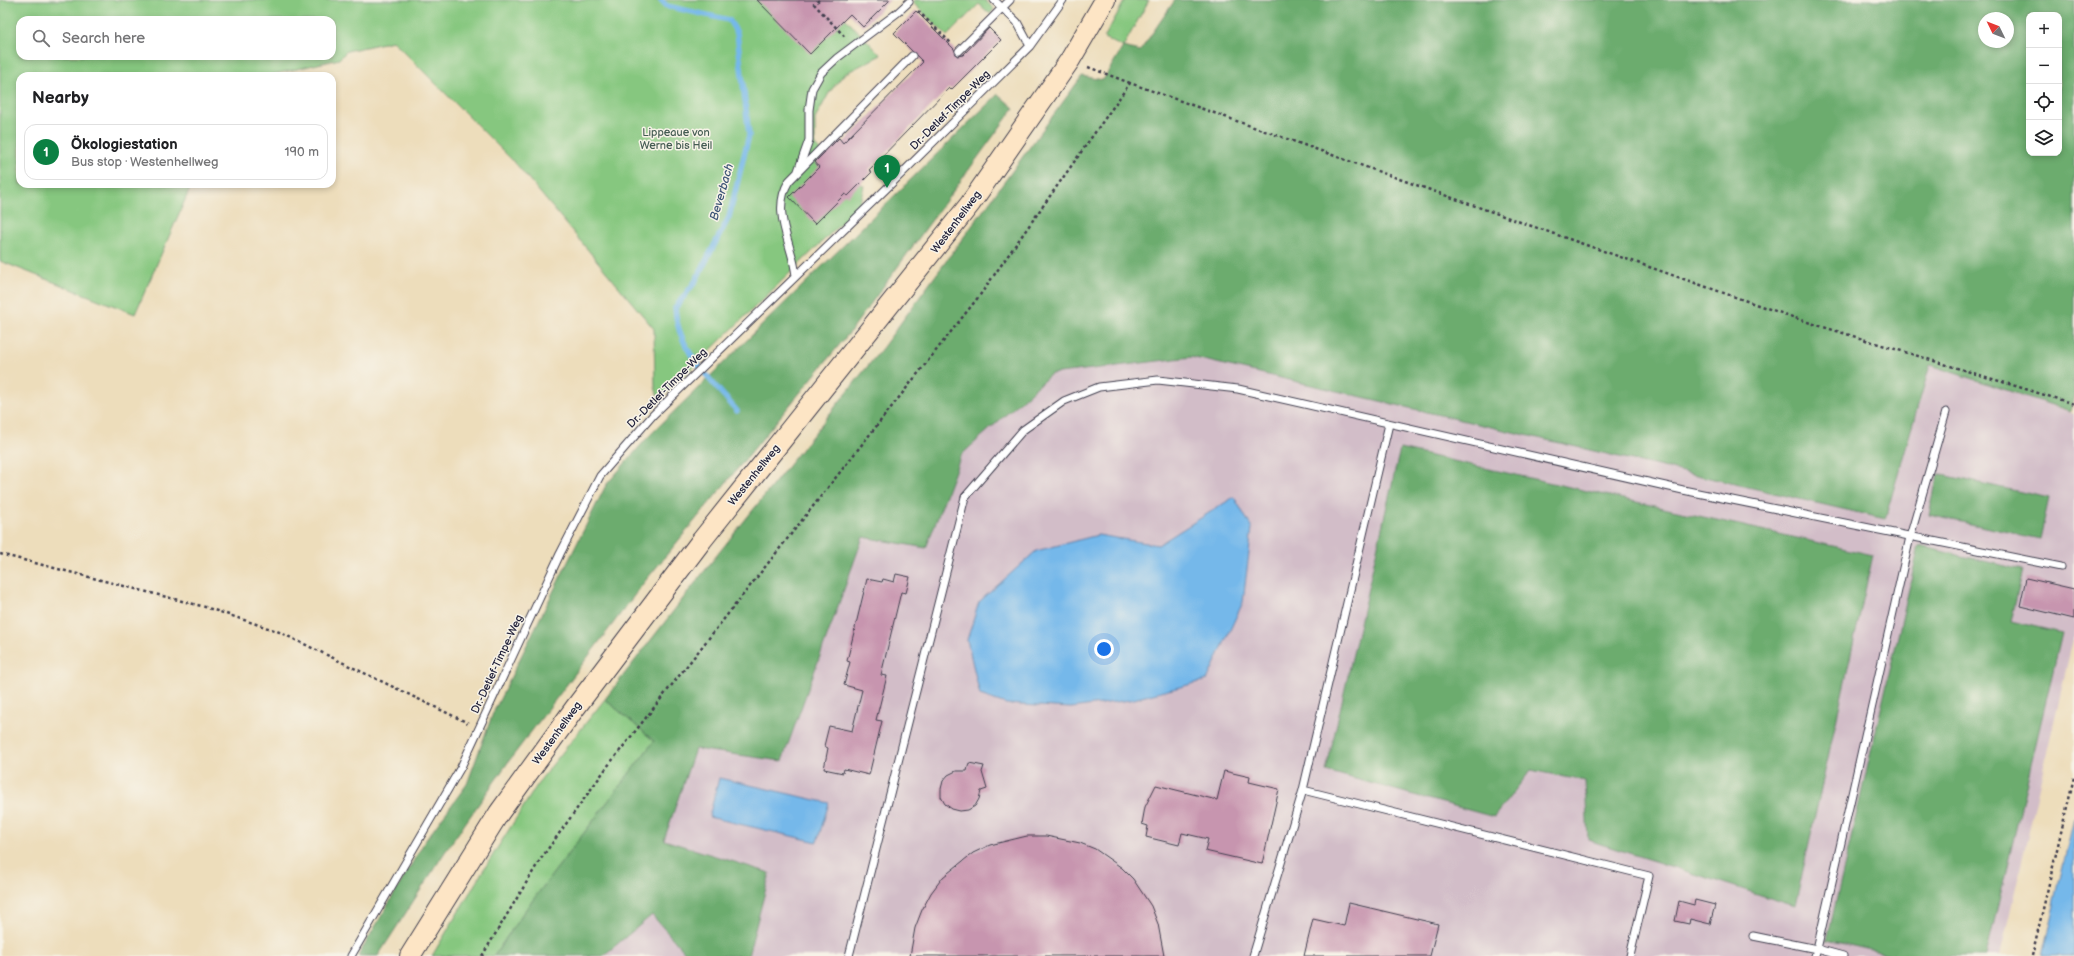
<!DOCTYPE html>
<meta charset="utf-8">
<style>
body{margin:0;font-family:"Balsamiq Sans",sans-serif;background:#f2f2f2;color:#202124}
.controls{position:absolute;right:12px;top:12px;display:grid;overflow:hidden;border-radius:8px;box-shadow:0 2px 6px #0003}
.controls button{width:36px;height:36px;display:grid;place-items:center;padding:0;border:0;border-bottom:1px solid #e0e0e0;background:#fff;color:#202124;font:20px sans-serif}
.compass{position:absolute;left:1978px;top:12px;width:36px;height:36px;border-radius:50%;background:#fff;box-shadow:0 2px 6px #0003;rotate:313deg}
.you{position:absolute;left:1104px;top:649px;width:14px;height:14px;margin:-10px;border:3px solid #fff;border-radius:50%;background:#1a73e8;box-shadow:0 0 0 6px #1a73e833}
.badge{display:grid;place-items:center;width:26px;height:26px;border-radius:50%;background:#0b8043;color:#fff;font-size:13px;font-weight:700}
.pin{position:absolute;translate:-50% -33px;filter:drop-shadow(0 1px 2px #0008)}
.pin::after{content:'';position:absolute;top:21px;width:14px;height:12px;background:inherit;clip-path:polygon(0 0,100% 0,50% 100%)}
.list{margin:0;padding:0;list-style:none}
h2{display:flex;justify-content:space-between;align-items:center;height:52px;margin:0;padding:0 16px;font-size:17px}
h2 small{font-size:13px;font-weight:400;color:#757577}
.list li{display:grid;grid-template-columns:26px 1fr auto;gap:12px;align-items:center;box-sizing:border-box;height:56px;margin:0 8px 8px;padding:0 8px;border:1px solid #e0e0e0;border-radius:12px}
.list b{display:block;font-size:15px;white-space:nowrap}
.list p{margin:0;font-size:13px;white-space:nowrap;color:#757577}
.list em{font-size:13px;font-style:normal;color:#757577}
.icon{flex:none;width:22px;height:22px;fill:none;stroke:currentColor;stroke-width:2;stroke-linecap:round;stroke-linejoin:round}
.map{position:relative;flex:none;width:2074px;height:956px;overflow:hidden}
.search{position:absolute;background:#fff;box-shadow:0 2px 6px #0003;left:16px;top:16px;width:320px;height:44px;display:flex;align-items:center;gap:10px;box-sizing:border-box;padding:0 14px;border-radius:12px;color:#757577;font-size:15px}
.panel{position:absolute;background:#fff;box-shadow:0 2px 6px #0003;left:16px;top:72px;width:320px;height:116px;border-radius:12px}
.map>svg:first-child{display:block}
</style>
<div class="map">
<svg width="2074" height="956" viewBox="0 0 2074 956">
<rect width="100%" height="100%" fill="#f7f3e8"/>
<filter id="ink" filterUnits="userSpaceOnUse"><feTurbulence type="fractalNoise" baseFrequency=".025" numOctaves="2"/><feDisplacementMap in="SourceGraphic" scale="8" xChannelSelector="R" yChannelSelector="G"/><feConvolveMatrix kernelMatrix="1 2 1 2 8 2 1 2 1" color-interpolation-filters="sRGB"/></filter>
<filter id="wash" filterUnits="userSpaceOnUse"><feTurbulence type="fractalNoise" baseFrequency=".012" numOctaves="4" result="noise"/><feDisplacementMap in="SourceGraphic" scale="16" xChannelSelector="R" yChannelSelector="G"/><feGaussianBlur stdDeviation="0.9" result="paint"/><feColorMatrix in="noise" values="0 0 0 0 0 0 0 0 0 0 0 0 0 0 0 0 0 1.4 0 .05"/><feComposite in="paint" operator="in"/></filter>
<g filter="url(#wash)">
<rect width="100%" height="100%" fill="#edddbb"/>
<path fill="#d2bdc8" d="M1608,258l466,155v222l-74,321h-1506l510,-658z"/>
<path fill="#86c77f" stroke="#54745d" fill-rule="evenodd" d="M0,0h827l54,55 -37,19 -15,19 -14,26v26l20,21 29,20 -5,20 -200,194 -4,-13 -1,-58 -137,-164 -124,-124 -46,10 -8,8 -72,17h-247v108h172l-57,130 -135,-53zM20,20h312v36h-312z
M914,0h71l9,9 -4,5 -11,-10 -32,32 -35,-34z
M1125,0h24l-26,47 -19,-9z
M605,699l49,42 -131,172 -29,43h-62l52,-87 57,-90z"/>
<path fill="#6cac6e" stroke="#476754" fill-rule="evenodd" d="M1175,0h899v395l-4,16 -140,-46 -45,154 -694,-162 -140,17 -90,81 -35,93 -63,-11 -81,224 -87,-12 -31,91 106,33 -22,83h-60l-36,-41 -49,41h-109l29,-43 131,-172 -49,-42 108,-139 170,-213 199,-271 21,4 20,-33 17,4zM2029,15h30v138h-30zM1984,18h24v24h-24z
M998,94l16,14 -164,224 -204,248 -137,181 -64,91 -67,104h-20l67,-115 42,-57 26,-71 113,-228 42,-48z
M1400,449l473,106 -78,351 -207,-66 -3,-59 -54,-11 -37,47 -168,-46z
M1938,474l111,24 -9,41 -111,-24z
M1919,546l104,24 -12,51 51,12 -76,323h-89l-70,-16z"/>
<path fill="#74b8ea" stroke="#4b6d92" d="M1234,497l18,31 -9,74 -36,78 -77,20 -59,8 -65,-4 -26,-9 -13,-55 12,-38 57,-51 62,-16 60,10z
M719,778l110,25 -12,39 -108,-25z
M2074,818v138h-32z"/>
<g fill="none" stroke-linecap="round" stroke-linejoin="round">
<path stroke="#74b8ea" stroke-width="5.5" d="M661,0l6,6 62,14 8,13 12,102 -20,82 -34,65 -20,26c2,42 37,73 62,103"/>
</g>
<g id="blocks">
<path fill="#c795af" d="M757,0h133l-27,27 -13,-13 -40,40z
M916,11l38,38 3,7 6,-1 26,-27 12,12 -50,50 -2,-2 -80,82 3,2 -24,24 -3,-2 -30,30 -26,-27 30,-30 -4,-5 24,-24 4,5 80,-81 -29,-29z
M896,574l14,3 -4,16 -5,-1 -20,83 6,1 -11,44 6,1 -13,54 -25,-6 -1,4 -19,-4 4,-21 -4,-2 5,-20 23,5 10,-41 -18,-5 6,-23 -3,-1 20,-82 15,3 1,-3 11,3z
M2026,578l48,11v30l-54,-13z
M969,763l15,3 -2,6 5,17 -6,2 -2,8 -4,7 -7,4 -8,1 -8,-2 -7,-5 -4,-7v-8l2,-8 5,-6 8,-4h11z
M1224,771l26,6 -1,5 30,7 -17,75 -57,-13 3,-12 -26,-6 -3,12 -33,-8 2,-11 -6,-2 3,-17 11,-22 61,15z
M1027,836h19l34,7 15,6 27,19 11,11 18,27 7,18 6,32h-254l5,-28 7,-18 9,-17 12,-16 30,-24 17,-8z
M1695,900l20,5 -5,19 -20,-5 -1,5 -14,-3 4,-20 15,4z
M1349,903l89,21 -8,32h-126l9,-37 31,7z"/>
</g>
</g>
<g filter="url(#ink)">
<use href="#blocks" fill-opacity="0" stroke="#403e4e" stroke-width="1"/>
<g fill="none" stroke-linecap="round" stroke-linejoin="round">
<defs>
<path id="service" d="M994,0l23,22 13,24
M959,51l51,-51
M798,171l11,-31v-30l3,-21 9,-16 16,-15 60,-45 12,-11
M796,276c-3,-32 -26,-64 -7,-95l123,-125
M1303,790l86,-366
M1753,936l64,13 93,-412 36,-125
M351,956l110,-189 99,-213 40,-78 53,-61 234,-227 143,-142 33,-46
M849,956l116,-459 58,-67 41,-29 35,-14 59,-7 80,9 445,101 378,77
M1253,956l50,-166 346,86 -19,80
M1815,956l2,-7 26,7"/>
<path id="secondary" d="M410,956l89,-143 76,-105 127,-168 268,-336 100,-144 35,-60"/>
</defs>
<use href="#service" stroke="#403e4e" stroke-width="9"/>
<use href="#secondary" stroke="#403e4e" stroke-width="22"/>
<path stroke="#403e4e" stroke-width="2.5" stroke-dasharray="3 3" stroke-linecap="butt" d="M819,0l-5,4 31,33
M918,11l33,32
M1088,67l42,16
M0,554l205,53 72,24 191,92
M482,956l58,-96 67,-93 373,-472 150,-212 393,140 281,98 270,83
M2032,956l42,-179"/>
<use href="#service" stroke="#fff" stroke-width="7"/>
<use href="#secondary" stroke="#fde5c5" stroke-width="20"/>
</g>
</g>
<g text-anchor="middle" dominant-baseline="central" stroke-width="3" stroke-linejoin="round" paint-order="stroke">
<g font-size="11" fill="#22223b" stroke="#f7f3e8">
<text transform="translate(950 110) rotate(-45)">Dr.-Detlef-Timpe-Weg</text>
<text transform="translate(956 222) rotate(-53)">Westenhellweg</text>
<text transform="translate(667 388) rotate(-45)">Dr.-Detlef-Timpe-Weg</text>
<text transform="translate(754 475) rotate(-51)">Westenhellweg</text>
<text transform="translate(497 664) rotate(-65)">Dr.-Detlef-Timpe-Weg</text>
<text transform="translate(557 733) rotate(-54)">Westenhellweg</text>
</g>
<g font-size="11" fill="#455c53" stroke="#f7f3e8">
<text x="676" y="132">Lippeaue von<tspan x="676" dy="13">Werne bis Heil</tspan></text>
</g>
<g font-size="12" font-style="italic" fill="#3f5678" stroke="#f7f3e8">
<text transform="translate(722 192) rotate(-74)">Beverbach</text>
</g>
</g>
</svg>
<div class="controls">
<button>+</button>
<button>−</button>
<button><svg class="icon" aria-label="locate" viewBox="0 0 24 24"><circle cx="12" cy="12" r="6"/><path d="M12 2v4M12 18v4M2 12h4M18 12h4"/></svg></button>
<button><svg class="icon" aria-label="layers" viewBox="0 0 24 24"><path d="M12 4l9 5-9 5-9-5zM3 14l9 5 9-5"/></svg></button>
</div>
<svg class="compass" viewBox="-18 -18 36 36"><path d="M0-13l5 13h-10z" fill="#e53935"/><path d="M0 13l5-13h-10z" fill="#757577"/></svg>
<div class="you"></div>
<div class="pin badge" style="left:887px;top:188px">1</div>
<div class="search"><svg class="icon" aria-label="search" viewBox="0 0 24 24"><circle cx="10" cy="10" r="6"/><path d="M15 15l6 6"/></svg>Search here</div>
<section class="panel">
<h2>Nearby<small></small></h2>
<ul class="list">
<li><span class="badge">1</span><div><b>Ökologiestation</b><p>Bus stop · Westenhellweg</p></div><em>190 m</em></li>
</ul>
</section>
</div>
